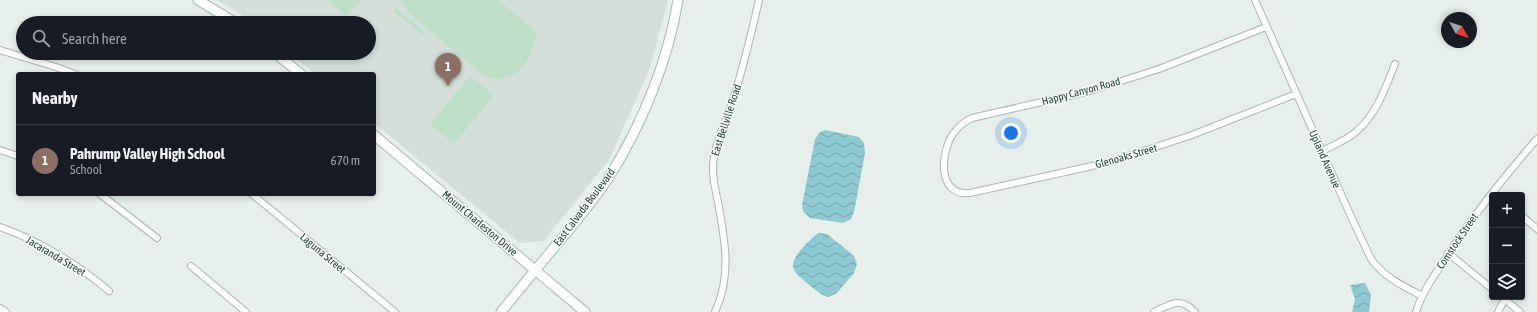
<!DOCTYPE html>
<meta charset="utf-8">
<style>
body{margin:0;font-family:"Asap Condensed",sans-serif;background:#20242c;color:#f1f3f6}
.controls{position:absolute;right:12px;bottom:12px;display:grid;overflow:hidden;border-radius:4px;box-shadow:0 2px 6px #0003}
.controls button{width:36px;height:36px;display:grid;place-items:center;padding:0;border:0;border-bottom:1px solid #363941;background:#171b24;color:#f1f3f6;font:20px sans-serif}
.compass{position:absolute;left:1441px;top:12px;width:36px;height:36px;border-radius:50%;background:#171b24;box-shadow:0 2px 6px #0003;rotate:130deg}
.you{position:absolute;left:1011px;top:133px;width:14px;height:14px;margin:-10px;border:3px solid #fff;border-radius:50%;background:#1a73e8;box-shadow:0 0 0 6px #1a73e833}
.badge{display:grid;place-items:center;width:26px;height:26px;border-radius:50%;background:#7c3aed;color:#fff;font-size:13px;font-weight:700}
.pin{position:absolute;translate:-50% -33px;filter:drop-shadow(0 1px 2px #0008)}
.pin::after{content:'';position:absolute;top:21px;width:14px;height:12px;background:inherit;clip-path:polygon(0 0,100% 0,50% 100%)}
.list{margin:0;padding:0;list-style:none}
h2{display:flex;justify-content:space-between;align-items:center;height:52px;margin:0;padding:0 16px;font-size:17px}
h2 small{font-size:13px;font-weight:400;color:#9ea1a6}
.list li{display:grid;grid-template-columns:26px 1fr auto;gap:12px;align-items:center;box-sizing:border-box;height:72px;padding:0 16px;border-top:1px solid #363941}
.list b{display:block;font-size:15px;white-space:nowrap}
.list p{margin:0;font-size:13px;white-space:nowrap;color:#9ea1a6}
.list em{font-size:13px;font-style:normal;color:#9ea1a6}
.icon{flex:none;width:22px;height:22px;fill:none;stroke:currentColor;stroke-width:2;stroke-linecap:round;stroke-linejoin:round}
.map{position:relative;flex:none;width:1537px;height:312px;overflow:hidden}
.search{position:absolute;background:#171b24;box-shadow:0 2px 6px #0003;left:16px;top:16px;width:360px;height:44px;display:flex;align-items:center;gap:10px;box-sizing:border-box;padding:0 14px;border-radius:22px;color:#9ea1a6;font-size:15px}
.panel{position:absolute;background:#171b24;box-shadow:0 2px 6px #0003;left:16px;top:72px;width:360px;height:124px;border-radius:4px}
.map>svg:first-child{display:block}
</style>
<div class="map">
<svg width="1537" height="312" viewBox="0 0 1537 312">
<defs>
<pattern id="water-waves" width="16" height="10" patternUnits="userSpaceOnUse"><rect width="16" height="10" fill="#8ec9d4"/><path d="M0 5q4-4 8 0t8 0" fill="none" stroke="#74a5ad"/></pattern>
</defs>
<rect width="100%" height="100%" fill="#e6efeb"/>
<path fill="#d4dfda" d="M216,0h452l-18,68 -41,92 -65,81 -24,2 -146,-120v-49h-59l-26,-21h80v-30h-117l-14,-11z"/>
<path fill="#bfe0c8" d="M328,0h33l-15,16z
M401,0h97l40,33c-6,7 -5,16 -9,24 -8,17 -30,30 -47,17l-74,-62z
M396,8l29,24 -3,3 -29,-24z
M470,76l24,19 -40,49 -24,-20z"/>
<path fill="url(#water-waves)" d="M825,130l34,7 5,6 1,10 -11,59 -3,7 -8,4 -33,-5 -7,-7 -1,-6 13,-66 4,-6z
M819,233l8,1 27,22 3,8 -3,9 -17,20 -9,4c-9,-3 -14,-8 -21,-14 -5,-4 -12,-9 -14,-16 -2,-10 18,-29 26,-34z
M1365,283l6,12 -2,17h-17l3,-13 -5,-14z"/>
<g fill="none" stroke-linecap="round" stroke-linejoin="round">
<defs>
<path id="street" d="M1255,0l94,212 22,47c13,18 32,27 51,37
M1266,27l-107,42 -69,22 -118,27c-6,3 -11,6 -15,11 -17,17 -22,68 13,64l140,-31 82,-27 104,-41
M0,50l56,17 19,7
M0,150l18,6
M1322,151c12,-6 25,-11 35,-20 20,-18 28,-42 38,-67
M100,194l57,44
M252,194l143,118
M1522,216l15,13
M0,227c40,14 77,37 109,64
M1448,253l44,36
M191,266l55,46
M1502,297l18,15
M0,308l6,4
M715,312c17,-38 10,-70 3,-110 -3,-14 -7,-30 -4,-45 3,-19 12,-36 18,-54 11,-34 19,-68 27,-103
M1154,312c18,-9 26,-15 41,0
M1416,312c6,-19 17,-35 28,-51 28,-45 59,-83 93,-122
M1498,312l7,-13"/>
<path id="secondary" d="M198,0l38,23
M275,53l26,21
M374,135l211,177
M501,312c20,-25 41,-50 62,-75 16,-19 32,-39 46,-60 33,-52 59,-116 69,-177"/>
</defs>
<use href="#street" stroke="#a8b8b2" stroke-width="8"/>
<use href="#secondary" stroke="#a4bbb3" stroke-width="11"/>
<use href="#street" stroke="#fff" stroke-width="6"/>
<use href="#secondary" stroke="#fff" stroke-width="9"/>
</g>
<g text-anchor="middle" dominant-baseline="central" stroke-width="3" stroke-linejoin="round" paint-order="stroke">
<g font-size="11" fill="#24423a" stroke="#f7fbf9">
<text transform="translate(1081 91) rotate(-15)">Happy Canyon Road</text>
<text transform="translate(726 120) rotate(-72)">East Bellville Road</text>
<text transform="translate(1126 156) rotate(-16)">Glenoaks Street</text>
<text transform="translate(1325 159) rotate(66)">Upland Avenue</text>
<text transform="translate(584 207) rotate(-53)">East Calvada Boulevard</text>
<text transform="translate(480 223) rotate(40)">Mount Charleston Drive</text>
<text transform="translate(1457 241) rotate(-56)">Comstock Street</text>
<text transform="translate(323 253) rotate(40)">Laguna Street</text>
<text transform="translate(56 256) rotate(31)">Jacaranda Street</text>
</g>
</g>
</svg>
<div class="controls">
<button>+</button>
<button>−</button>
<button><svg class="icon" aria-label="layers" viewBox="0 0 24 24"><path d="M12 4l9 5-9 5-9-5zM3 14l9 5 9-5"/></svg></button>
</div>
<svg class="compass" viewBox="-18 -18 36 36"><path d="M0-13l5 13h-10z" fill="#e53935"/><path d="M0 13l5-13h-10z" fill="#9ea1a6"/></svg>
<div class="you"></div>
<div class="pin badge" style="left:448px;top:86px;background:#8d6e63">1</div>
<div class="search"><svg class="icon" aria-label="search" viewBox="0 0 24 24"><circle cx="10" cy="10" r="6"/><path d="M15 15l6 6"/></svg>Search here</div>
<section class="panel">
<h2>Nearby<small></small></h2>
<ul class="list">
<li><span class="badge" style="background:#8d6e63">1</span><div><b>Pahrump Valley High School</b><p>School</p></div><em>670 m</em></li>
</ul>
</section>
</div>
